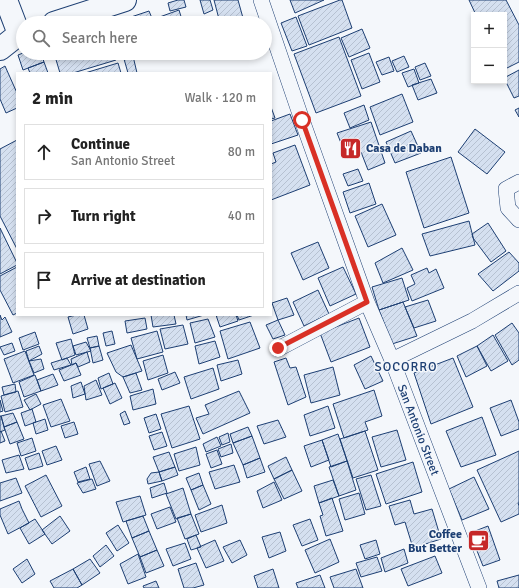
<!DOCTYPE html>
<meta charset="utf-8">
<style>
body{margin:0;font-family:Signika,sans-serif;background:#f2f2f2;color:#222}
.controls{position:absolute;right:12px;top:12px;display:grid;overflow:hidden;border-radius:0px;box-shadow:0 2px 6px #0003}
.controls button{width:36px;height:36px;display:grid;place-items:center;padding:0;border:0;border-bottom:1px solid #e0e0e0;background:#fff;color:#222;font:20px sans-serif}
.stop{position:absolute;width:12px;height:12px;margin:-9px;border:3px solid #d93025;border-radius:50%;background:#fff}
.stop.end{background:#d93025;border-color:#fff;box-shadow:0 1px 4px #0008}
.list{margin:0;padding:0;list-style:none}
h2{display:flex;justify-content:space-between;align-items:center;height:52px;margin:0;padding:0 16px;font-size:17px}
h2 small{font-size:13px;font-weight:400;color:#767676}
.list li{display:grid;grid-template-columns:26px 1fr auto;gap:12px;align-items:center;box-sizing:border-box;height:56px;margin:0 8px 8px;padding:0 8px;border:1px solid #e0e0e0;border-radius:0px}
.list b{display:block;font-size:15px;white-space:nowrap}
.list p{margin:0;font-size:13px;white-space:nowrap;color:#767676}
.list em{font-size:13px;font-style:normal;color:#767676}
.icon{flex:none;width:22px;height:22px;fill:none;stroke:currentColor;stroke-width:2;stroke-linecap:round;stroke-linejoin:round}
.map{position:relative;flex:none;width:519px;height:588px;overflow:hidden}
.search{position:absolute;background:#fff;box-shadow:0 2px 6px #0003;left:16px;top:16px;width:256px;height:44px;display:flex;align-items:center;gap:10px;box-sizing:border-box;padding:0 14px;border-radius:22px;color:#767676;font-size:15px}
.panel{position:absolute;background:#fff;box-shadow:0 2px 6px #0003;left:16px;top:72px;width:256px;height:244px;border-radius:0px}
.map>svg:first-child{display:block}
</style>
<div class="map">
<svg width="519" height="588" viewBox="0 0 519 588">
<defs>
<pattern id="building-hatch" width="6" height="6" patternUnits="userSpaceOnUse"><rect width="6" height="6" fill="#d5e0f0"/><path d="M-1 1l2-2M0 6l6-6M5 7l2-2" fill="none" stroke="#b6c1d1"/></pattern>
</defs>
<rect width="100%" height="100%" fill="#f4f7fb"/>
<path fill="url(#building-hatch)" stroke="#1d3f73" d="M178,0h6l2,7 -16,4 -2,-8z
M200,0h10l3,10 -9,4z
M214,0h24l5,18 -17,5h-6z
M290,0h34l-29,13z
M340,0h2l10,28 -43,17 -11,-29z
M469,0h37l13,25v37l-14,7 -1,-2v-52h-28z
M179,10l4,13h-28l-1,-4z
M149,11l5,12h-21l-2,-6z
M296,17l11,29 -15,5 -11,-28z
M121,19l1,4h-7l-1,-2z
M362,29l8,19 -21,9 -8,-19z
M339,37l22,59 -45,17 -22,-59z
M23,53h18l3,9 -21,8 -5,-15z
M54,53h60l2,7 -43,13h-13z
M123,53h8v1l-8,2z
M217,53h17l-15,6z
M369,53l11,29 -18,7 -11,-29z
M133,56l4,17h-9l-4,-14z
M404,56l5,11 -12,5 -5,-11z
M389,57l5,14 -12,4 -6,-13z
M44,62l4,11h-18l-2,-5z
M118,63l3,10h-36z
M425,63l6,13 -11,4 -5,-13z
M5,66l12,27v15l-11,5 -6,-14v-30z
M414,69l5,14 -11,4 -6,-14z
M519,70v26l-5,2 -10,-20z
M431,79l6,14 -19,7 -6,-15z
M402,94l11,28 -33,13 -10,-28z
M364,105l5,15 -19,8 -6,-15z
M271,107l4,11 -4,1z
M519,108v9l-4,-7z
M290,114l8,21 -27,9v-23z
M371,122l14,41 -17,7 -7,-18 -14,6 -10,-25z
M475,129l30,23 -18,22 -29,-22z
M411,131l10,22 -26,10 -9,-21z
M17,140v109l-17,-33v-67z
M295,145l15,40 -39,15v-36l5,-2 -3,-9z
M451,157l18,56 -45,15 -18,-56z
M358,169l5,12 -15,5 -5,-12z
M369,183l7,21 -26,9 -7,-21z
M382,204l14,31 -28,12 -13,-31z
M469,221l6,24 -45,11 -8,-22z
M488,223l18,28 -15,11 -18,-24 -1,-4z
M0,228l17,35v2l-17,9z
M318,242l11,26 -26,12 -12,-27z
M402,248l11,22 -30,13 -8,-20z
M509,252l10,11v8l-26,20 -15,-17z
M17,267v46l-4,2 -13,-25v-14z
M343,267l13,27 -26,12 -12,-28z
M427,268l2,5 7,-4 8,19 -32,13 -5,-13 8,-4 -4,-9z
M402,278l7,22 -30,10 -7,-23z
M318,290l11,24 -25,12 -11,-24z
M287,298l7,17 -16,5 -6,-17z
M428,300l8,21 -22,7 -9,-21z
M403,302l14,34 -25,8 -13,-34z
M0,315l2,5 3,-3 7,15 -12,5z
M76,315h8l4,14 -15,5 -5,-17z
M151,315h23l2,9 -23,3z
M186,315h18l-17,5z
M216,315h20l2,6 -18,6z
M237,315h17l-15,5z
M145,318l2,11 -20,4 -2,-12z
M359,318l11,29 -39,15 -11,-29z
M208,319l7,18 -20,6 -5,-20z
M278,320l7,15 -12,4 -7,-14z
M250,322l10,26 -32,11 -8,-28z
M512,323l7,10v27l-7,5 -17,-30z
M183,325l5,19 -23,5 -5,-20z
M112,331l3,13 -9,2 -3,-13z
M157,331l6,21 -26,7 -6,-21z
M35,332l4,12 -16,6 -4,-12z
M493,335l15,26 -17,10 -14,-25z
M97,336l2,10 -9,2 -3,-10z
M71,339l4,16 -13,5 -6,-17z
M215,341l5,16 -21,7 -4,-18z
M86,342l5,9 -15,4 -3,-9z
M12,343l3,8 -11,4 -4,-8z
M131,345l11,26 -19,6 -7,-5 -9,-19z
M39,346l3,8 -13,7 -3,-10z
M99,346l4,14 -10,3 -3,-15z
M477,346l10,20 -21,11 -9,-21z
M25,351l9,24 -21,8 -9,-24z
M87,352l3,10 -12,5 -2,-4 -4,2 -1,-6z
M163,355l5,18 -20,7 -5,-19z
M371,356l12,25 -18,8 -11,-24z
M67,358l4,7 -17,5 -3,-7z
M286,358l4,10 6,-1 10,30 -18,8 -14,-43z
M453,358l20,49 -42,17 -17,-51z
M41,359l3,10 -10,4 -5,-12z
M238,360l4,14 -21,7 -4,-16z
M76,363l5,12 -17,6 -5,-11z
M333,367l7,28 -29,8 -7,-28z
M213,368l6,21 -28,10 -7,-22z
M175,372l5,11 -18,7 -4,-11z
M109,373l4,11 -12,5 -3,-11z
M136,373l6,17 -12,3 -7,-16z
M53,374l5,11 -17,6 -4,-11z
M35,375l6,16 -17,6 -5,-15z
M96,380l6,15 -16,5 -2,-14z
M81,382l4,12 -12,4 -2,-12z
M115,383l7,15 -12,6 -7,-16z
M15,384l1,8 -12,3 -2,-8z
M153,389l3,15 -23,6 -3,-14z
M374,390l8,26 -17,6 3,8 -24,8 -11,-34z
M18,391l5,16 -18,5 -4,-16z
M239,391l11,22 -47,21 -7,-16 13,-4 -4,-9z
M36,394l5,10 -11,6 -6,-10z
M61,399l9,22 -19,6 -8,-22z
M0,400l3,11 -3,1z
M511,400l8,22v7l-18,7 -11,-28z
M189,406l11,33 -28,9 -11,-34z
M328,406l7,22 -25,8 -6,-21z
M32,409l4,13 -11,4 -4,-13z
M125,411l5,12 -6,2 -4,-11z
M13,413l4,9 -13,5 -3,-11z
M156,414l5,15 -12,4 -5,-15z
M0,416h1l4,14 -5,2z
M482,417l14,38 -35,12 -15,-36z
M45,419l3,11 -12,4 -3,-11z
M278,420l8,17 -22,7 -7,-18z
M17,422l7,17 -14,5 -6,-17z
M74,422l4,12 -13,4 -4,-12z
M248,427l4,9 -19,7 -3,-9z
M397,430l9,30 -25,7 -9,-30z
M1,431l4,10 -5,2v-11z
M365,431l13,39 -25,8 -13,-39z
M162,432l5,14 -13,4 -5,-14z
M228,433l2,9 -8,3 -3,-8z
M338,434l9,27 -16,6 -9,-27z
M252,436l8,22 -17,7 -10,-22z
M217,437l4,9 -15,6 -3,-8z
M32,438l4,13 -15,5 -4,-13z
M322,440l7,20 -18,7 -7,-21z
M231,444l2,9 -12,4 -3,-8z
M56,446l6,14 -15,5 -5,-14z
M196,447l4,18 -21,6 -5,-17z
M217,450l5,14 -11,4 -5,-14z
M519,451v52h-1l1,3v8l-18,8 -24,-52z
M169,452l6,15 -16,5 -6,-15z
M39,453l4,13 -14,4 -4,-12z
M19,455l5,14 -18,4 -4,-13z
M286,457l6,13 -18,9 -6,-13z
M260,458l5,14 -18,6 -4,-13z
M100,461l10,20 -13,5 -8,-22z
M347,461l9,29 -17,6 -10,-29z
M413,462l9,30 -36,12 -10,-30z
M234,465l6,17 -25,7 -6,-17z
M86,467l4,12 -12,3 -4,-10z
M175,467l3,8 -16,6 -3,-9z
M292,470l10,21 -18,8 -10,-20z
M159,472l3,9 -14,3 -1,-5 4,-6z
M199,473l4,12 -12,5 -5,-12z
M46,475l16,31 -21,11 -16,-31z
M371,475l10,31 -15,4 -10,-31z
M474,477l15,32 -27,11 -13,-31z
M16,478l6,15 -22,8v-18z
M92,479l4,10 -13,4 -6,-10z
M333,480l6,16 -20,7 -5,-17z
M274,482l8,18 -19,8 -6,-17z
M164,483l3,10 -15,5 -2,-10z
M203,485l8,19 -12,6 -8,-20z
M183,488l8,26 -15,5 -10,-25z
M359,493l6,21 -20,6 -6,-21z
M140,496l6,19 -23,7 -7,-20z
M332,498l11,33 -17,5 -6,-20 3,-1 -4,-12z
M410,500l4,14 18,-5 9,30 -28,9 -8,-26 -10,3 -6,-19z
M19,501l3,8 7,14 -21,11 -8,-19v-6z
M222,505l5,18 -26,9 -6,-17z
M170,507l6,15 -19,7 -6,-15z
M191,514l8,20 -14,5 -8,-21z
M60,516l10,15 -18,13 -10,-14z
M143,516l6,15 -17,7 -6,-17z
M35,519l10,15 -16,10 -9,-16z
M310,519l8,21 -16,6 -9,-21z
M118,525l11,18 -12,8 -11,-18z
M488,526l12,34 -17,6 -13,-33z
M149,531l8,19 -17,7 -8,-19z
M280,532l6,19 -17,7 -7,-21z
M196,535l5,12 -10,3 -4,-11z
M330,539l9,23 -24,11 -10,-23z
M215,540l9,21 -18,7 -9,-20z
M240,540l7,15 -15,8 -9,-16z
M376,540l4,14 -15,5 -5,-14z
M185,543l6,16 -18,7 -7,-17z
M106,545l8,11 -14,11 -7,-11z
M404,549l4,14 -23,9 -4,-14z
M157,550l7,16 -18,7 -6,-16z
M138,554l8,23 -18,7 -8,-20z
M435,556l7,17 -34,13 -7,-17z
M377,557l5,14 -21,6 -5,-14z
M27,559l8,15 -13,9 -9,-14z
M90,559l10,14 -18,12 -9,-16z
M196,563l8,22 -11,3h-9l-6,-19z
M73,569l9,16 -5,3h-23l-4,-7z
M273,569l6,19h-21l-4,-12z
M356,569l7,19h-29l-4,-11z
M320,575l5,13h-27l-2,-5z
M519,575v13h-20l-2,-7z
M156,581l3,7h-15l-1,-2z"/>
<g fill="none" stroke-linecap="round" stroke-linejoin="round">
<defs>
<path id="street" d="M261,0l41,120 65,182 25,58 87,228
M519,182l-13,7 2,19 11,12
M278,349l89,-47
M392,360l80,-39 47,-28"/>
<path id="secondary" d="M54,23l71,-23"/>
<path id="primary" d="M0,49l19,-15 -13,-34"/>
</defs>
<use href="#street" stroke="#1d3f73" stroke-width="16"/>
<use href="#secondary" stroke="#1d3f73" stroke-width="24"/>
<use href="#primary" stroke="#1d3f73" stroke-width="24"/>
<use href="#street" stroke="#f4f7fb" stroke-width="15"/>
<use href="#secondary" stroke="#f4f7fb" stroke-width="22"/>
<use href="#primary" stroke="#f4f7fb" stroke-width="22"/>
</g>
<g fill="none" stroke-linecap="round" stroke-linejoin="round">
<path stroke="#d93025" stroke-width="5" d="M278,348l89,-46 -65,-182"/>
</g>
<defs>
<symbol id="restaurant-square" viewBox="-11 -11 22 22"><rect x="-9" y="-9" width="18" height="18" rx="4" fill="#c62828" stroke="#f4f7fb"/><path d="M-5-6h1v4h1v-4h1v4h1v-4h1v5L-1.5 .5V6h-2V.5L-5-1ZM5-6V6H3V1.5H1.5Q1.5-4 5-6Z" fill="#fff"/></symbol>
<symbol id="cafe-square" viewBox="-11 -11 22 22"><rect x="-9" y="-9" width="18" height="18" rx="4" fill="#c62828" stroke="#f4f7fb"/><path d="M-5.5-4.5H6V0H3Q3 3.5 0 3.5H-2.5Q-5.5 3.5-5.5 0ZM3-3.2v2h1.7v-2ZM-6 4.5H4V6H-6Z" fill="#fff"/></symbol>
</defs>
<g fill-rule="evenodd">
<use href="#restaurant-square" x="338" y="136" width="25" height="25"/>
<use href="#cafe-square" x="466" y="528" width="25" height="25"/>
</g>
<g text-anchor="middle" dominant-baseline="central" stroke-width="3" stroke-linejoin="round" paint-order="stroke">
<g font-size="12" font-weight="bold" fill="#1d3f73" stroke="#f4f7fb" text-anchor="start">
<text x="366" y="148">Casa de Daban</text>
<text x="462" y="534" text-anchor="end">Coffee<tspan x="462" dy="14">But Better</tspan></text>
</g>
<g font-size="12" fill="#1d3f73" stroke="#f4f7fb">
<text transform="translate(418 430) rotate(69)">San Antonio Street</text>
</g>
<g font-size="13" letter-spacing="1" fill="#1d3f73" stroke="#f4f7fb">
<text x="406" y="367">SOCORRO</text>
</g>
</g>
</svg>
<div class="controls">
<button>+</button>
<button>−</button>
</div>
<div class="stop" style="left:302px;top:120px"></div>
<div class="stop end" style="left:278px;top:348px"></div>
<div class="search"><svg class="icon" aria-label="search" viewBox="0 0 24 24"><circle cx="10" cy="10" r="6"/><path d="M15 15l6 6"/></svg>Search here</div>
<section class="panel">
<h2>2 min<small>Walk · 120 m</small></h2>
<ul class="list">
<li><svg class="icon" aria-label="ahead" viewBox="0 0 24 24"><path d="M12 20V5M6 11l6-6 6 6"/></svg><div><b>Continue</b><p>San Antonio Street</p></div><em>80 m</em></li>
<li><svg class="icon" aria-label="right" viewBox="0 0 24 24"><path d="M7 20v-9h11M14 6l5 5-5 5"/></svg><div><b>Turn right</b></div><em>40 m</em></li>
<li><svg class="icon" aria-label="arrive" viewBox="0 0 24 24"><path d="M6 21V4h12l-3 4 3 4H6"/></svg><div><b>Arrive at destination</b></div></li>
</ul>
</section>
</div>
